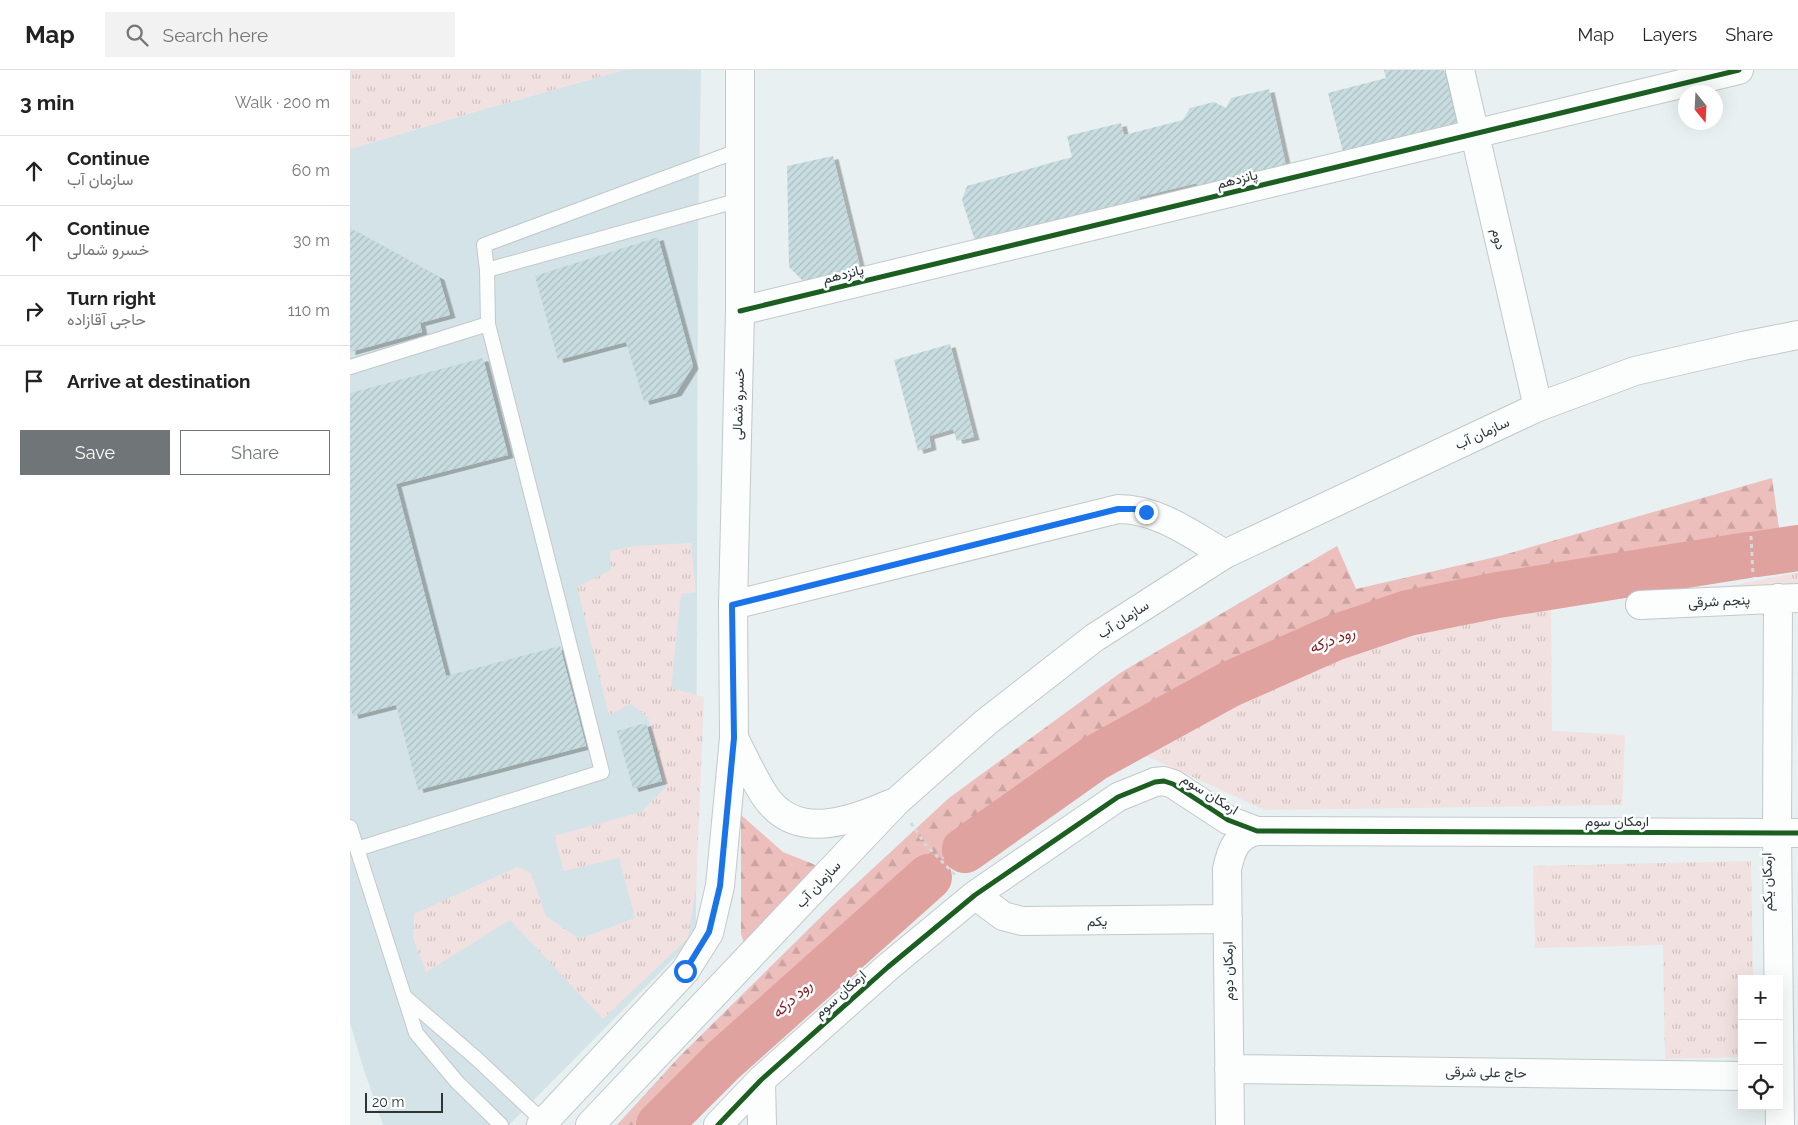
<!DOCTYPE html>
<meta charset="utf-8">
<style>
body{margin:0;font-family:Raleway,Vazirmatn,sans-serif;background:#f2f2f2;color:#222}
.controls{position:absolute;right:15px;bottom:15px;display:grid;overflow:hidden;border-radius:0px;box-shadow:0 5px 20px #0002}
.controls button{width:45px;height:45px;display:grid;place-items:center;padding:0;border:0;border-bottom:1px solid #e0e0e0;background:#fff;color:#222;font:25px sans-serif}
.compass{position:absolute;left:1328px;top:15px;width:45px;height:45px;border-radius:50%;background:#fff;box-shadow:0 5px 20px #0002;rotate:162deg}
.scale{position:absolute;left:15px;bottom:12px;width:78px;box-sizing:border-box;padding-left:5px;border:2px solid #2f3435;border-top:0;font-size:14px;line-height:18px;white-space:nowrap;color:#2f3435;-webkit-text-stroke:4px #fbfefe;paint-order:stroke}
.stop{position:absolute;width:15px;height:15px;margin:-11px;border:4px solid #1a73e8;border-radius:50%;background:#fff}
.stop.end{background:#1a73e8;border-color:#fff;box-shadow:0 1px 5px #0008}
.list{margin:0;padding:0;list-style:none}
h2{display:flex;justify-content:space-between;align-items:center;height:65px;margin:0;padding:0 20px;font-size:21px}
h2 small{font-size:16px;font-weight:400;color:#767676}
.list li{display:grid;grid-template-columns:32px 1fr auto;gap:15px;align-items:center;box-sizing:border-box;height:70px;padding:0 20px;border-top:1px solid #e0e0e0}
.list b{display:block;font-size:19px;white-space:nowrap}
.list p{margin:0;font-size:16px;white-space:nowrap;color:#767676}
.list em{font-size:16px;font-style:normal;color:#767676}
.actions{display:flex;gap:10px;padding:15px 20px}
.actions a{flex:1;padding:11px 0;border:1px solid #707677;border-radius:0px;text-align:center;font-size:18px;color:#707677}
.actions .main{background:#707677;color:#fff}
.icon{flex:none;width:28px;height:28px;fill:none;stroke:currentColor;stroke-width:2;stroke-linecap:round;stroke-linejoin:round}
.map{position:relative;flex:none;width:1448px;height:1055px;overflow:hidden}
header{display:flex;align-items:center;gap:30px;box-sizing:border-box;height:70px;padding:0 25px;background:#fff;border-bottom:1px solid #e0e0e0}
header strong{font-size:24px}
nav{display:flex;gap:28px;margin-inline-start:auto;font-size:18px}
.search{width:350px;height:45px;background:#f2f2f2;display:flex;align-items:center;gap:12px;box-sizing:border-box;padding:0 18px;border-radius:0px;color:#767676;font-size:19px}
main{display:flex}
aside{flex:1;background:#fff}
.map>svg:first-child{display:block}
</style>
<header>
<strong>Map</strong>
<div class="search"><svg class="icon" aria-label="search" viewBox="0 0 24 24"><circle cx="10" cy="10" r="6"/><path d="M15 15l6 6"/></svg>Search here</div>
<nav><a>Map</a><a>Layers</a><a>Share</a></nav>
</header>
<main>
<aside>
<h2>3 min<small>Walk · 200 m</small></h2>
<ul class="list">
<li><svg class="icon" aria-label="ahead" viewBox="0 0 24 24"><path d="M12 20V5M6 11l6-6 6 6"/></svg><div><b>Continue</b><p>سازمان آب</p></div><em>60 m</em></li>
<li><svg class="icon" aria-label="ahead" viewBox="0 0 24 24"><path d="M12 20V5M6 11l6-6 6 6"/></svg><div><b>Continue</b><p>خسرو شمالی</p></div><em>30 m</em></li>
<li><svg class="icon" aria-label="right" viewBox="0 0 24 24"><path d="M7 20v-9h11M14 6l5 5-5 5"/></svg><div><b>Turn right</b><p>حاجی آقازاده</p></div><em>110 m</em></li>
<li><svg class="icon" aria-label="arrive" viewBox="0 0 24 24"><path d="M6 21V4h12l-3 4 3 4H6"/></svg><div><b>Arrive at destination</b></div></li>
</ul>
<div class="actions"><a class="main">Save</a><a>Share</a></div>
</aside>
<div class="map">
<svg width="1448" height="1055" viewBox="0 0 1448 1055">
<defs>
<pattern id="grass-tufts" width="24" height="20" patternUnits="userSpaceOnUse" patternTransform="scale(1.25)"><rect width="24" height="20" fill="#f1e1e0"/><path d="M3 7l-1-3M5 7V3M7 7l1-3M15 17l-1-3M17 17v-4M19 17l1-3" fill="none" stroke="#cfc2c1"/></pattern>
<pattern id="forest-firs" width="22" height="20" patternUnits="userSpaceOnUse" patternTransform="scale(1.25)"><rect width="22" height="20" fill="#ecbebc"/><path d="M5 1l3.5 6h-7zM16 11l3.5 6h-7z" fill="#cba4a2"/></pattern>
<pattern id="building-hatch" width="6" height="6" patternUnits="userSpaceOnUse" patternTransform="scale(1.25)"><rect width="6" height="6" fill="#c8dde0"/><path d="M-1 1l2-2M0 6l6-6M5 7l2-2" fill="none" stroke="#acbec1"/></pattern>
<filter id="shadow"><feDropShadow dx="5.5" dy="3" stdDeviation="0" flood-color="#0004"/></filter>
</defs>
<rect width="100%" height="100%" fill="#e8f0f2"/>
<path fill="#d4e3e7" d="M274,0h77l-3,170 -2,696 -187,189h-126l-20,-58 -13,-44v-874l128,-38z"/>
<path fill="url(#grass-tufts)" d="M0,0h274l-146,41 -128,38z
M341,473l5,49 -15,2 -10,94 33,9 -8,191 -8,50 -85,81 -93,-99 -84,52 -13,-34 1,-24 103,-47 14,6 15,43 33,23 56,-21 -16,-60 -55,13 -10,-35 87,-24 25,-25 -18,-70 -17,-13 -22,11 -32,-128 34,-17 -1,-19 24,-5z
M1448,503v20l-112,2 104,-21z
M1201,536l1,125 73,4 -3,70 -357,5 -131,-60 59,-34 63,-32 152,-58z
M1401,791l2,118h-11v78l-77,2 -2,-114 -128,3 -2,-82z"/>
<path fill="url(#forest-firs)" d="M1422,408l9,64 -363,60 -211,79 -183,110 -156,127 -144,124 -78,83h-29l62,-68 150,-148 120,-111 171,-125 217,-127 19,43 144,-33z
M391,745l42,37 35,14 -74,77 -3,-9z"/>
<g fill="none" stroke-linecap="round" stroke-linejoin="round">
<path stroke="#dfa29f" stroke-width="46" d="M1407,484l41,-6
M615,780l130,-92 133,-73 106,-47 74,-25 90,-18 250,-40
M309,1055l64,-64 206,-184"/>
</g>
<path fill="url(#building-hatch)" filter="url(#shadow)" d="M1034,0h60l13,55 -57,16v-3l-57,14 -15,-59 58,-15z
M919,19l18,81 -89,19 -1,-6 -58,14 2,8 -54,13 -2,-5 -110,28 -13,-41 5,-14 105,-29 -5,-21 54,-13 3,12 59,-15 7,-12 24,-6 12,6 5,-10z
M483,86l28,115 -54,14 -18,-18 -2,-101z
M0,158l89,49 11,38 -30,8 2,9 -72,20z
M308,167l35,129 -17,27 -32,9 -18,-60 -68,18 -23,-84z
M600,274l24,93 -17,4 -4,-12 -24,7 2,11 -13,4 -24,-91z
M133,288l25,97 -112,29 50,192 114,-30 26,100 -168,44 -22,-85 -43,11 -3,-10v-313z
M296,653l16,58 -29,8 -16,-58z"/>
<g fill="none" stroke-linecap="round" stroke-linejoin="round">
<defs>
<path id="service" d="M137,200l253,-70
M138,254l-1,-54 -3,-25 256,-95
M0,297l138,-43 114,448 -245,77
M0,757l66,206 41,49 44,43
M55,927l72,62 67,63"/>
<path id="minor" d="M1110,0l78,337
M390,241l999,-241
M1428,528l-1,235 3,292
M383,535l385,-96c41,0 74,26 107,45
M1290,535l158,-7
M625,825l28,21 19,5 206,-2
M879,999l513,7
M411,1010l1,45
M368,1055l43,-45 127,-113 87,-72 143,-98 37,-15 9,-1 9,3 55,36 29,11 541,2
M880,1055l-3,-256c4,-18 9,-34 30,-38"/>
<path id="secondary" d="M384,668c10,19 19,40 31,58 30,45 84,26 125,8
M191,1055l144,-154 24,-38 11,-47 14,-148 -1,-133 7,-294v-241
M240,1055l306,-323 89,-79 109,-85 131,-84 313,-147 97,-36 108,-25 55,-11"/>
</defs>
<use href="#service" stroke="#c3c9ca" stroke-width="16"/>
<use href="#minor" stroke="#c3c9ca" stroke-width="30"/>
<use href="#secondary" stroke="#c3c9ca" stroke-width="30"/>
<path stroke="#d7d9d9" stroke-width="3" stroke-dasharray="4 4" stroke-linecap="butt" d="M1401,466l2,39
M561,753l14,21 32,33"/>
<use href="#service" stroke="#fcfdfd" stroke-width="14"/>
<use href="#minor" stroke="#fcfdfd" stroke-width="28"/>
<use href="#secondary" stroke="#fcfdfd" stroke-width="28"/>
<defs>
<path id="cycleway" d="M390,241l999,-241
M368,1055l43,-45 127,-113 87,-72 143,-98 37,-15 9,-1 9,3 55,36 29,11 541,2"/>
</defs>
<use href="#cycleway" stroke="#fbfefe" stroke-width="8"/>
<use href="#cycleway" stroke="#1b5e20" stroke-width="5"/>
</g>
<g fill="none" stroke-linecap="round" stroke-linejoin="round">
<path stroke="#1a73e8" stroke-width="6" d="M335,901l24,-39 11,-46 14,-148 -2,-133 386,-96h16l12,3"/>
</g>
<g text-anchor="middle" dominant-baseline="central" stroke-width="5" stroke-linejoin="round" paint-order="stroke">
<g font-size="14" fill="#2f3435" stroke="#fbfefe">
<text transform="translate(887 109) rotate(-14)">پانزدهم</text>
<text transform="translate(1149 169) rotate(77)">دوم</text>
<text transform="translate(493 204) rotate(-14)">پانزدهم</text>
<text transform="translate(388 334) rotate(-88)">خسرو شمالی</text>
<text transform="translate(1132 363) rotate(-25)">سازمان آب</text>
<text transform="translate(1369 531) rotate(-3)">پنجم شرقی</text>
<text transform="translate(773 549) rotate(-33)">سازمان آب</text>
<text transform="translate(860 724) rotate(32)">ارمکان سوم</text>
<text x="1267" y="751">ارمکان سوم</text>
<text transform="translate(1417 812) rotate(-91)">ارمکان یکم</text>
<text transform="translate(468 814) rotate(-47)">سازمان آب</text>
<text transform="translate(747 851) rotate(-1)">یکم</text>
<text transform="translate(878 901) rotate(-91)">ارمکان دوم</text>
<text transform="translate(490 924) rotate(-42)">ارمکان سوم</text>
<text transform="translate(1136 1002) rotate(1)">حاج علی شرقی</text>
</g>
<g font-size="15" font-style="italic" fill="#82171e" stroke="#fbfefe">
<text transform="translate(982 570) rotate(-21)">رود درکه</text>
<text transform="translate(442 929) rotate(-42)">رود درکه</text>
</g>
</g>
</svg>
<div class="controls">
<button>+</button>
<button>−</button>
<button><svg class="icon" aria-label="locate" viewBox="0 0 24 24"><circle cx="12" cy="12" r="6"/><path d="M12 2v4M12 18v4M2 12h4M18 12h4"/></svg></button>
</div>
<svg class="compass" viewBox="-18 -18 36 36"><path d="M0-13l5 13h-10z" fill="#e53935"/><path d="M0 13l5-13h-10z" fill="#767676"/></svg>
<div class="scale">20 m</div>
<div class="stop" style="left:335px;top:901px"></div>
<div class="stop end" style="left:796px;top:442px"></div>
</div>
</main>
